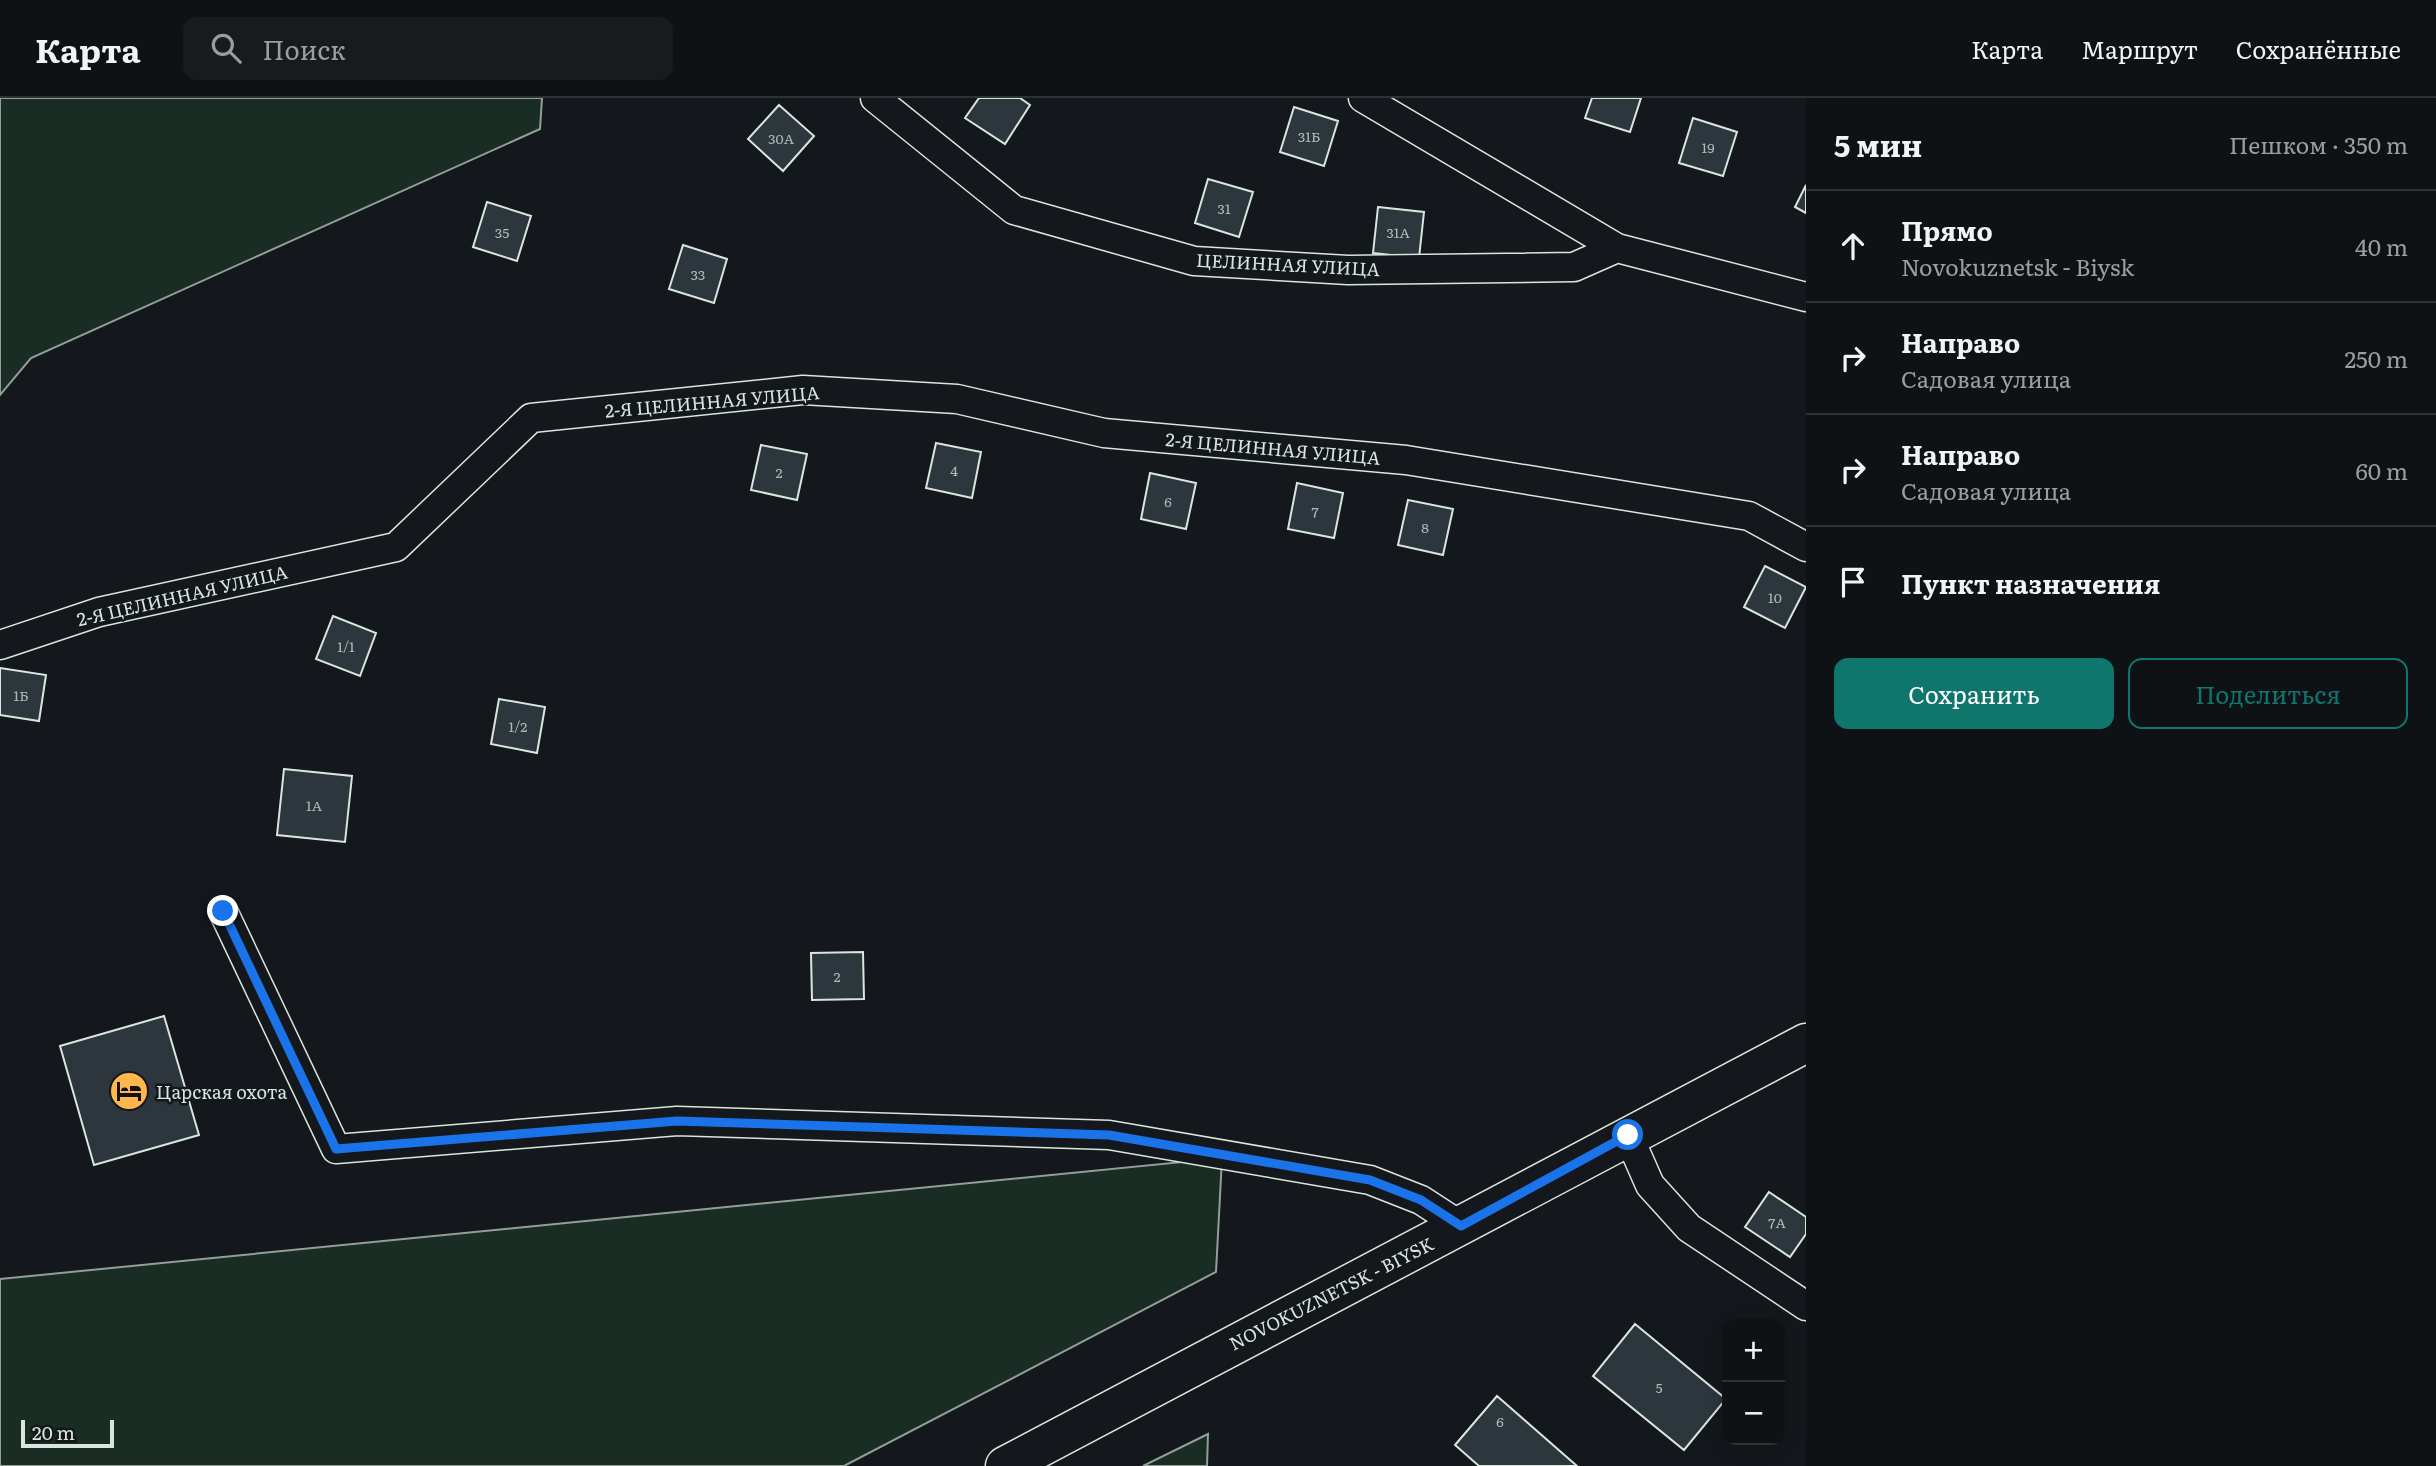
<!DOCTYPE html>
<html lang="ru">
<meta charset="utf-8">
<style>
body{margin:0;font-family:Literata,serif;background:#181b1e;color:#f1f3f6}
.controls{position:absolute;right:21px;bottom:21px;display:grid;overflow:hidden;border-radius:14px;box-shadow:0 4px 18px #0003}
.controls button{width:63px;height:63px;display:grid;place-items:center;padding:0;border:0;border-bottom:2px solid #2f3234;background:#0f1215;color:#f1f3f6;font:35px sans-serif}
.scale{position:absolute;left:21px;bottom:18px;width:93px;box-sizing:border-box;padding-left:7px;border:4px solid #d8e6dc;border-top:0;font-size:19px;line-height:24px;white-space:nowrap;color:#d8e6dc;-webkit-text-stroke:5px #14181c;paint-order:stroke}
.stop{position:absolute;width:21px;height:21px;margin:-16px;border:5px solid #1a73e8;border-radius:50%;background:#fff}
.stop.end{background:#1a73e8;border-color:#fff;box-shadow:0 2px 7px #0008}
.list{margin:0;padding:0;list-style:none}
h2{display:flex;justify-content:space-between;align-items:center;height:91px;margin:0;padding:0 28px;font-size:30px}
h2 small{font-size:23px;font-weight:400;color:#9b9ea0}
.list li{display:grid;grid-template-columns:46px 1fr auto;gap:21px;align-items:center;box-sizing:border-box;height:112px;padding:0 28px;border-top:2px solid #2f3234}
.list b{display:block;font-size:26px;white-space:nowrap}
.list p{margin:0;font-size:23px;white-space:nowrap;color:#9b9ea0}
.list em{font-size:23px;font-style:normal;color:#9b9ea0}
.actions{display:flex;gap:14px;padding:21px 28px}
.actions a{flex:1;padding:16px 0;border:2px solid #0f766e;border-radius:14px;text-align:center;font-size:24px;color:#0f766e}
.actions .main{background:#0f766e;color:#fff}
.icon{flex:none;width:38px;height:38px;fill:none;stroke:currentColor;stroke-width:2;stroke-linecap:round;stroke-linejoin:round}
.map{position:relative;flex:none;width:1806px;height:1368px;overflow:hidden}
header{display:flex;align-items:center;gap:42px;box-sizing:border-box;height:98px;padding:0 35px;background:#0f1215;border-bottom:2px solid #2f3234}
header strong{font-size:33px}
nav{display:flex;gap:38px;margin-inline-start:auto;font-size:24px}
.search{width:490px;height:63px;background:#181b1e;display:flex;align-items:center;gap:18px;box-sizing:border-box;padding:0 24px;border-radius:14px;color:#9b9ea0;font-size:26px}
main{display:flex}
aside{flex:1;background:#0f1215}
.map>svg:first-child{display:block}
</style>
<header>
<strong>Карта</strong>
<div class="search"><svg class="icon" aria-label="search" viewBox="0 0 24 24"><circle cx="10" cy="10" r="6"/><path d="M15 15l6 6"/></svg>Поиск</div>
<nav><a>Карта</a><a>Маршрут</a><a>Сохранённые</a></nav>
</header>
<main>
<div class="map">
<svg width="1806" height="1368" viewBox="0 0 1806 1368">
<rect width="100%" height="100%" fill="#14181c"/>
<path fill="#1a2d24" stroke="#939e99" stroke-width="2" d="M0,0h542l-2,31 -509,229 -31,37z
M1222,1060l-6,114 -372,194h-844v-187z
M1208,1336l-1,32h-64z"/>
<path fill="#2c363c" stroke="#d8e6dc" stroke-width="2" d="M979,0h41l10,7 -25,39 -40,-26z
M1592,0h49l-11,34 -45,-14z
M779,7l35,31 -31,35 -35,-32z
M1294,9l44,14 -14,45 -44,-14z
M1693,20l44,14 -14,44 -44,-13z
M1208,81l45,13 -14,45 -44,-14z
M1806,87v28l-11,-6z
M487,104l44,14 -14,45 -44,-14z
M1378,109l46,5 -5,46 -46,-5z
M683,147l44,14 -13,44 -45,-14z
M936,345l45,9 -9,46 -46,-10z
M761,347l46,9 -10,46 -46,-10z
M1150,375l46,10 -10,46 -45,-10z
M1297,385l46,10 -9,45 -46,-9z
M1408,402l45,9 -10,46 -45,-10z
M1765,468l41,21 -21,41 -41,-21z
M333,518l43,17 -16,43 -44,-17z
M0,570l46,7 -7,46 -39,-6z
M499,601l46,8 -8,46 -46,-9z
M284,671l68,7 -7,66 -68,-7z
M863,854l1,47 -52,1 -1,-47z
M164,918l35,119 -105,30 -34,-119z
M1769,1094l37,25v17l-16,23 -45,-30z
M1635,1226l91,75 -42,51 -91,-74z
M1497,1298l80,70h-98l-24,-21z"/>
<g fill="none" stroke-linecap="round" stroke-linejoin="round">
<defs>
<path id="street" d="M875,0l139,112 180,51 154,9 226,-3 43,-19
M1363,0l254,150 189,49
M0,547l99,-33 297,-65 135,-129 272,-28 154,9 147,34 302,27 343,56 57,31
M223,813l113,238 341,-28 432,14 261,45 51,20 40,26
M1628,1037l22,50 39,43 117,78"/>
<path id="primary" d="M1005,1368l801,-423"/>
</defs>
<use href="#street" stroke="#d8e6dc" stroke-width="31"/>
<use href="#primary" stroke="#d8e6dc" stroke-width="41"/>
<use href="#street" stroke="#14181c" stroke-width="28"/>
<use href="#primary" stroke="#14181c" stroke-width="38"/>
</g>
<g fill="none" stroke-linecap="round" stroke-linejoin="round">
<path stroke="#1a73e8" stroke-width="9" d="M223,813l113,238 341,-28 432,14 261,45 51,20 40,26 167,-91"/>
</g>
<defs>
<symbol id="hotel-disc" viewBox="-11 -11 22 22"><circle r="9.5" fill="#ffb74d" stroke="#14181c"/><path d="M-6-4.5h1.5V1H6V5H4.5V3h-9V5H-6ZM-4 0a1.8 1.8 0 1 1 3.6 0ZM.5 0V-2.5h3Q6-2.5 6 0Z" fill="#111"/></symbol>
</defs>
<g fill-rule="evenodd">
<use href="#hotel-disc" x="107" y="971" width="44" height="44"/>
</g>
<g text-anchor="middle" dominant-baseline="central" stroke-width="5" stroke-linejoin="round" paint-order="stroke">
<g font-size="14" fill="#adbab4">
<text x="1309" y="38">31Б</text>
<text x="781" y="40">30А</text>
<text x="1708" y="49">19</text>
<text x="1224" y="110">31</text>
<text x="502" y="134">35</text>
<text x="1398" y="134">31А</text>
<text x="698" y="176">33</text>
<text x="954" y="372">4</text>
<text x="779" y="374">2</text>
<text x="1168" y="403">6</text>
<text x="1315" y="413">7</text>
<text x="1425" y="429">8</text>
<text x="1775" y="499">10</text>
<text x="346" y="548">1/1</text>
<text x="21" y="597">1Б</text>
<text x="518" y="628">1/2</text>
<text x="314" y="707">1А</text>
<text x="837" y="878">2</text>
<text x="1777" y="1124">7А</text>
<text x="1659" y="1289">5</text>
<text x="1500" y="1323">6</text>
</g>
<g font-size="18" fill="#d8e6dc" stroke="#14181c">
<text transform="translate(1288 166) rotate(3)">ЦЕЛИННАЯ УЛИЦА</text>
<text transform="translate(712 303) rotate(-5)">2-Я ЦЕЛИННАЯ УЛИЦА</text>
<text transform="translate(1273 350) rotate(5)">2-Я ЦЕЛИННАЯ УЛИЦА</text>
<text transform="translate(182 497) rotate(-13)">2-Я ЦЕЛИННАЯ УЛИЦА</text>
<text transform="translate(1331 1195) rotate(-27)">NOVOKUZNETSK - BIYSK</text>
</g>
<g font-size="18" fill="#d8e6dc" stroke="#14181c" text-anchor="start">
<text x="156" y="993">Царская охота</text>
</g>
</g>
</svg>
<div class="controls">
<button>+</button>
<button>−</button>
</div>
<div class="scale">20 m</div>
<div class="stop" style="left:1628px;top:1037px"></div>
<div class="stop end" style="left:223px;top:813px"></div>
</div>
<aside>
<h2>5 мин<small>Пешком · 350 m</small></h2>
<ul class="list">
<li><svg class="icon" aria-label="ahead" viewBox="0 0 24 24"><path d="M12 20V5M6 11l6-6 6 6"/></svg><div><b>Прямо</b><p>Novokuznetsk - Biysk</p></div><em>40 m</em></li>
<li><svg class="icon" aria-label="right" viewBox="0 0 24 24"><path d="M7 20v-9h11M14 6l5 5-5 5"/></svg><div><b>Направо</b><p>Садовая улица</p></div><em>250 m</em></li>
<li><svg class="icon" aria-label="right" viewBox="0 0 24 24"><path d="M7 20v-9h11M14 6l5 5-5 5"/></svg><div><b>Направо</b><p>Садовая улица</p></div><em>60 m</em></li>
<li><svg class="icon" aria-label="arrive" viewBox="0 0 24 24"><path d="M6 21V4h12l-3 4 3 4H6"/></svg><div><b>Пункт назначения</b></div></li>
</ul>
<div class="actions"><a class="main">Сохранить</a><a>Поделиться</a></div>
</aside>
</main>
